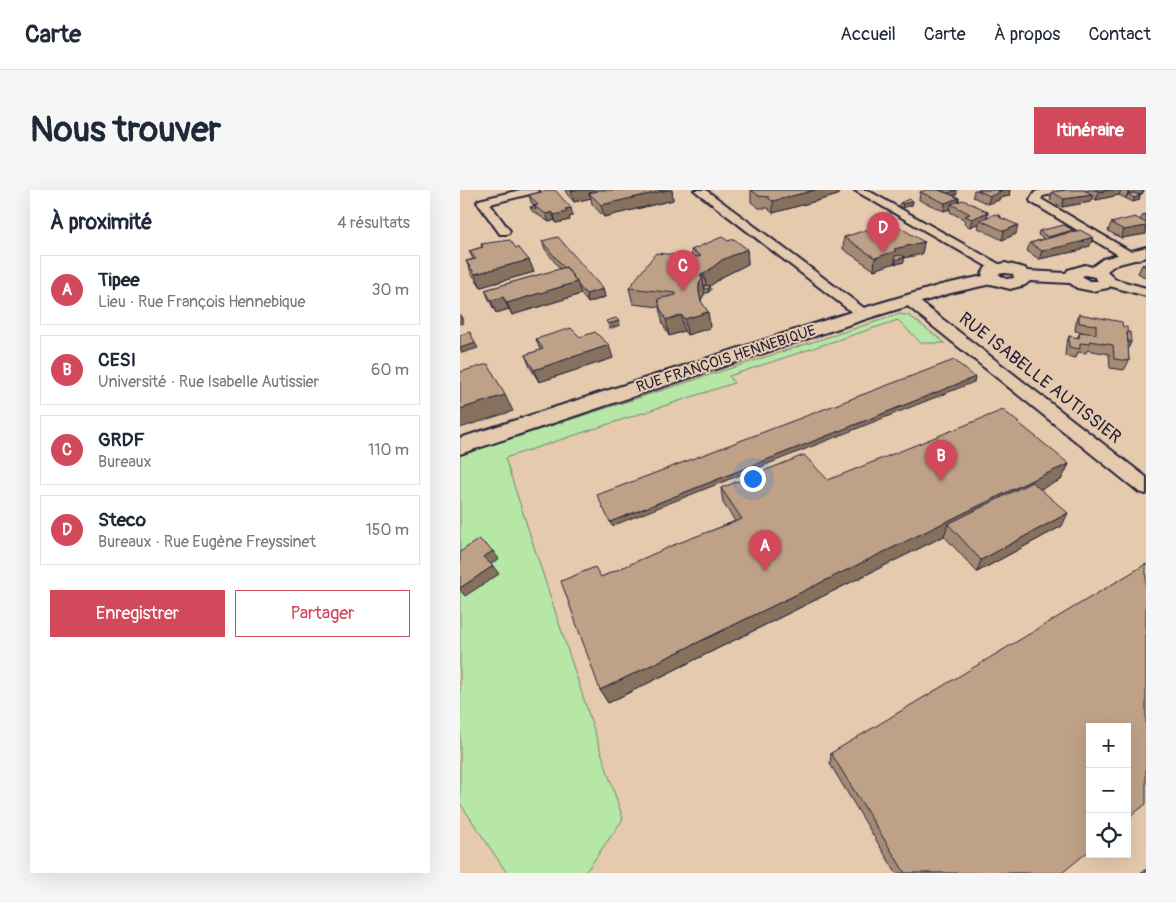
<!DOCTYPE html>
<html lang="fr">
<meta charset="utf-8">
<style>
body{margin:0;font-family:Pangolin,sans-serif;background:#f6f6f7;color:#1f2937}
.controls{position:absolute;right:15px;bottom:15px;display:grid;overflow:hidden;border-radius:0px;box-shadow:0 5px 20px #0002}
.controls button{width:45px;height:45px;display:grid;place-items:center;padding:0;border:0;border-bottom:1px solid #e0e1e3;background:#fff;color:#1f2937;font:25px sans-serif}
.you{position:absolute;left:292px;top:288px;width:18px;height:18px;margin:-12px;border:4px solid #fff;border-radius:50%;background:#1a73e8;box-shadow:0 0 0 8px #1a73e833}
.badge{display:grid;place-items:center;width:32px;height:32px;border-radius:50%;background:#d1495b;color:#fff;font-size:16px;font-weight:700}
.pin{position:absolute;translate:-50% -41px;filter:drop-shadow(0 1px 2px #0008)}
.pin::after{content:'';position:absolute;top:26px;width:18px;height:15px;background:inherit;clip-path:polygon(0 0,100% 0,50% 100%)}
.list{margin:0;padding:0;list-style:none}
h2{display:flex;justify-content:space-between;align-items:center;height:65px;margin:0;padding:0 20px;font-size:21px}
h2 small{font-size:16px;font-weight:400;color:#747a83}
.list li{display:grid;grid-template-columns:32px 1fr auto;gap:15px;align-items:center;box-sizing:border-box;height:70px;margin:0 10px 10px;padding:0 10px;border:1px solid #e0e1e3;border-radius:0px}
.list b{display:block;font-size:19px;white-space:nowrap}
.list p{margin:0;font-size:16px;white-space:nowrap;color:#747a83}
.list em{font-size:16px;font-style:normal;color:#747a83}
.actions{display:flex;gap:10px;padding:15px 20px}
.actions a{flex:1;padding:11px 0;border:1px solid #d1495b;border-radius:0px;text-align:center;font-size:18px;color:#d1495b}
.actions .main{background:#d1495b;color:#fff}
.icon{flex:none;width:28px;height:28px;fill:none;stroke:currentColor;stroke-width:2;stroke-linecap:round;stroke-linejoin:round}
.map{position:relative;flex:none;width:686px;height:683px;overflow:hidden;border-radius:0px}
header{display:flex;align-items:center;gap:30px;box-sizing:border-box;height:70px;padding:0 25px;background:#fff;border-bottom:1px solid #e0e1e3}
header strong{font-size:24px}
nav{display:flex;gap:28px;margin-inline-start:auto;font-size:18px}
.intro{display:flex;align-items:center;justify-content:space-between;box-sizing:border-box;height:120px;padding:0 30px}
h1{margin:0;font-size:35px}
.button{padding:12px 22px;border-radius:0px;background:#d1495b;color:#fff;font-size:18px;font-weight:700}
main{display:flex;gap:30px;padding:0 30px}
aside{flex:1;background:#fff;border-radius:0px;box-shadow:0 5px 20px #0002}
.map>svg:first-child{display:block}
</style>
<header>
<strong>Carte</strong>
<nav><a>Accueil</a><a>Carte</a><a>À propos</a><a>Contact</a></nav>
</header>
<div class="intro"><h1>Nous trouver</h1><a class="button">Itinéraire</a></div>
<main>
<aside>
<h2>À proximité<small>4 résultats</small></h2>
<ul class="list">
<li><span class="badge">A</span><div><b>Tipee</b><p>Lieu · Rue François Hennebique</p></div><em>30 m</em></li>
<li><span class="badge">B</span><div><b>CESI</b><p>Université · Rue Isabelle Autissier</p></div><em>60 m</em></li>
<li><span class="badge">C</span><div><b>GRDF</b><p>Bureaux</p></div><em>110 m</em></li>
<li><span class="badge">D</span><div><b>Steco</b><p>Bureaux · Rue Eugène Freyssinet</p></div><em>150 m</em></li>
</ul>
<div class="actions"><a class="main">Enregistrer</a><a>Partager</a></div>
</aside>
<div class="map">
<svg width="686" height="683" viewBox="0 0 686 683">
<rect width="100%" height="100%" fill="#e6caae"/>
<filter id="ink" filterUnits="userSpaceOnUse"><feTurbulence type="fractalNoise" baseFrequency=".02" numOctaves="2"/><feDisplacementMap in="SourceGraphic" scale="10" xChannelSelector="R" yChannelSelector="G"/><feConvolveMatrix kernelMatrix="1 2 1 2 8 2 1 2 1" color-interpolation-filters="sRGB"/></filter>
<g filter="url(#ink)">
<path fill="#b6e7a6" stroke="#6c8470" d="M440,124l10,2 35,27h-24l-23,-23 -169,56 5,7 -229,75 118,361 -38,54h-78l-47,-70v-348z"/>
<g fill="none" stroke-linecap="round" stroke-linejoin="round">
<defs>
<path id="minor" d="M60,0h19l-1,2 -48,12 20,27 -2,3h-8l-23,-32 2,-2z
M234,0h12l162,121 2,3 -2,3h-10z
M394,0h13l139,78 -1,3h-10z
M582,0h20l-1,2 -18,4 -2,3 92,54 2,3 -2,3h-8l-94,-57 -1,-2 5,-8z
M647,87l39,11v8l-44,-12 -2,-3 2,-3z
M449,106l5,1 232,180v17l-7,-2 -235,-189 -2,-3z"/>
<path id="tertiary" d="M686,57v10l-31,8 -8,6 7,7v5l-6,5 -16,3 -15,-3 -7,-5 -40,-2 -5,4 -15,4 -19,-5 -40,9 -82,25 -409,136v-16l397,-128 84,-25 42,-9 -1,-2 4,-7 19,-4 20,5 2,3 39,2 2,-3 17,-5 7,2 11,-8zM545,83l8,1 1,4 -8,1 -8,-5zM625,85l10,2 3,4h-9l-7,-5z"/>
</defs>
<use href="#minor" stroke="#22223b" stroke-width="4"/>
<use href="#tertiary" stroke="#22223b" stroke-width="4"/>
<use href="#minor" fill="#e6caae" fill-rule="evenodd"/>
<use href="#tertiary" fill="#e6caae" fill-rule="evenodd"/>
</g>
<path fill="#a48a75" stroke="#22223b" d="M105,0h107l1,10 -69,17 -12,-13 -1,-6 -17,4 -7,-8z
M291,0h87v5l-65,18 -4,-3v-2h-10l-8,-6z
M514,0h36l-1,6 -10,2v2l-11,4 -15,-7z
M627,0h57l-2,4 -3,1 1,1 -1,4 -6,2 -14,-7 -23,5 -4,-3 -2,5 -28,5 -12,-7 2,-8 34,-1z
M460,2l37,2 -4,1 6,3v4l29,10 -1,5 14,-1v2l15,16 -14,6 -24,-12 1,-5 -9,4 -6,-3 1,-4 -15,-8v-3l-6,2 -25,-11z
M69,5l44,21 -4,1 1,3 -14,3 -1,-3 -6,2 -17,-11 -2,-4 4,-1 -3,-4z
M453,11l-1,4 -10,3 -3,-1 1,-4z
M686,24v20l-25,4 -13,-7 3,-8 29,-3 3,-5z
M613,40l-1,2 18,14 -8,2v2l-43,9 -12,-8 3,-8 14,-4 -6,-4 1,-4z
M384,47l80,5 -2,12 -18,4v4l-8,2 -1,-1 -21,7 -31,-21z
M82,51l61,48 2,8 -17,6 -7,-9 -69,21 -3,-6 -13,4 -6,-11 -5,-12 75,-21 -15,-20z
M268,51l19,8 1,15 -24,12 -14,10 1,4 -3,3h-3l-4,7v2l7,10 2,16 -23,7 -3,-4 -15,5 -6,-12 -4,-17 -26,-3 -4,-16 63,-31 -1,-7z
M21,54l35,4 13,12 5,12 -53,15 -9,-13 -6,-13 7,-2 -4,-8 13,-4z
M686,74v14l-8,-5 4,-8z
M619,124l44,13 4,5 4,10 -2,5h-1l1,14 -5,9 -14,-2 -1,-14 -22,-4 -1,3 -8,-1 -2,6 -11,-2 1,-11 3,-9 8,2 3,-6h2l-7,-1 1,-8z
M120,147l33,21 -74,24 -9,-15 -5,-12 15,-5 -4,-11z
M609,274l-8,16 -21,9 22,37 -85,46 -33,-36 -336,167 -8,-13 1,-113 134,-56 -12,-18 -2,-15z
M371,563l231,120h-166l-66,-109z
M686,679v4h-5z"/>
<path fill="#86715f" stroke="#22223b" d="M115,0h19l1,7 -6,-4 2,5 -17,4 -3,-11z
M207,0h5l1,10 -69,17 -3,-12z
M355,0h23v5l-65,18v-12z
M497,0v4l-10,3 1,-4z
M542,0h8l-1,6 -10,2v2l-11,4 2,-8 8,-5z
M649,0h12l-2,5 -23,5 3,-8z
M669,0h15l-2,4 -9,3 -5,-3 -2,4z
M633,5l-3,7 -28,5 2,-8z
M680,6l-1,4 -6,2 1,-4z
M499,8l-1,8 -7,-2 -1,5 -6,2 1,-8z
M453,11l-1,4 -10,3 1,-4z
M111,18l2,8 -4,1 1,3 -14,3 -2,-8 11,-6z
M523,19l-1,6 6,-3 -2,8h-6l-1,3 -9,4 2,-8z
M92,22l3,8 -6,2 -3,-8z
M558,35l-2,9 -14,6 2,-9z
M686,36v8l-25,4 3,-8z
M613,40l-1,4 -25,7 1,-4z
M633,47l-3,9 -8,2v2l-43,9 3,-8z
M464,52l-2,12 -18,4v4l-8,2v-4l-1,-1v4l-21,7 1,-12 19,-9z
M287,59l1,15 -24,12 -14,10 1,4 -3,3v-5l-1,1 -3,-15 18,-14z
M69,70l5,12 -53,15 -6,-13z
M242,83l3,20 -4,7v9l-2,-16 1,-16z
M117,92l4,12 -69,21 -5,-12z
M143,99l2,8 -17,6 -2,-9z
M43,107l6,12 -13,4 -5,-13z
M248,122l2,16 -23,7 -2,-16z
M0,124l4,9 -4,1z
M221,125l3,16 -15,5 -3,-16z
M159,131l1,4 -11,4 -1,-5z
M15,153l3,5 -16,5 -2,-5z
M149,155l4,13 -74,24 -5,-12z
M515,187l-1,5 -362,144 -2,-4z
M45,205l8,16 -53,17v-19z
M609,274l-8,16 -34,15 -79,29 -4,12 -336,167 -8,-13 434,-211z
M608,323l-6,13 -85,46 4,-12z
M33,361l6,8 -10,6 -6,-8z
M33,376l6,8 -34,22 -5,-6v-2z"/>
<path fill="#bfa188" stroke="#22223b" d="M89,0h6l16,18 -6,1 2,3 -13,3 -2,-3 -6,2 -12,-8 4,-1 -9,-10z
M137,0h70l-66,15 -12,-12 9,-2z
M291,0h64l-42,11 -4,-2v-2l-10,-1z
M465,0h14l20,8 -14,5 -25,-11z
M479,0h18l-9,3z
M517,0h25l-4,1 3,1 -11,4z
M606,0h18l9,5 -29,4 -12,-7z
M635,0h14l-10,2z
M674,3l6,3 -6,2 -6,-4z
M449,9l4,2 -10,3 -3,-1z
M503,10l20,9 -1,1 6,2 -16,7 -7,-3 5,-2 -19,-10z
M74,16l2,4 -6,-3 6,-1z
M535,24l6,2 -2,1 19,8 -14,6 -24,-11z
M675,27l11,6v3l-22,4 -13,-7z
M431,32l33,20 -30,7 2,2 -21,7 -31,-21z
M604,35l9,5 -25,7 -9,-6z
M620,40l13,7 -10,3 2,1 -43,10 -12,-8z
M98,47l45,52 -17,5 -8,-9 -1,-3 -11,-15 -2,1 -22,-27z
M262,47l6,4 6,-2 13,10 -25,11 -18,14 -2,-1 -2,4h3l-4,7v9l2,8 7,11 -23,7 -4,-4 -15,5 -6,-12 -2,-9 18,-4v-2l-47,-5 27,-35 43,4 2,-1 -10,-6z
M50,50l6,8h3l10,12 -54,14 -9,-13 10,-2 -7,-8 14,-4 -2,-3z
M441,65l4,2 -9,3 -1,-1v-3z
M686,74v3l-4,-2z
M106,77l11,15 -70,21 -4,-6 -12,3 -6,-10z
M244,95l6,1 -2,3h-3z
M619,124l43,8 1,5h4l2,34 -15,-2 -1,-14 -23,-4v3l-10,-1v6l-11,-2v-11l10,2 1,-6 16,2v-9l-17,-2z
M156,128l3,3 -11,3 -2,-3z
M111,138l9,9 15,-5 14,13 -75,25 -9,-15 18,-6 -7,-10z
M10,142l5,11 -15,5v-13z
M667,142h3l1,10h-3z
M494,170l21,17 -365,145 -13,-27z
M28,174l17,31 -45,14v-37z
M543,220l66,54 -35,15 -434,211 -39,-109 34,-14 6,10 75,-33 66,-25 -21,-31 83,-33 24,25z
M572,292l36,31 -87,47 -33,-36z
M19,349l14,12 -10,6 10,9 -33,22v-36z
M686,374v240l-19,15v-92h-37v123l-28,23h-157l-74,-120z"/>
</g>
<g text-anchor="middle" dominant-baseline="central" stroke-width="4" stroke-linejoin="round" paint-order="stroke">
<g font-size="15" fill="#22223b" stroke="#e6caae">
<text transform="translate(266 169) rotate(-18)">RUE FRANÇOIS HENNEBIQUE</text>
</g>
<g font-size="18" fill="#22223b" stroke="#e6caae">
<text transform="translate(580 188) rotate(38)">RUE ISABELLE AUTISSIER</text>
</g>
</g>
</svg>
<div class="controls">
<button>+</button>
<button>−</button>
<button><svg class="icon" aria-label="locate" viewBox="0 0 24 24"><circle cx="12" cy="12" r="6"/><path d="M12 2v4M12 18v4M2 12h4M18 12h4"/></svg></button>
</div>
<div class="you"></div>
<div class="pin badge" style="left:305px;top:381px">A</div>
<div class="pin badge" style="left:481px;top:291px">B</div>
<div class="pin badge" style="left:223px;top:101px">C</div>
<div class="pin badge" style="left:423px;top:63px">D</div>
</div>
</main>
